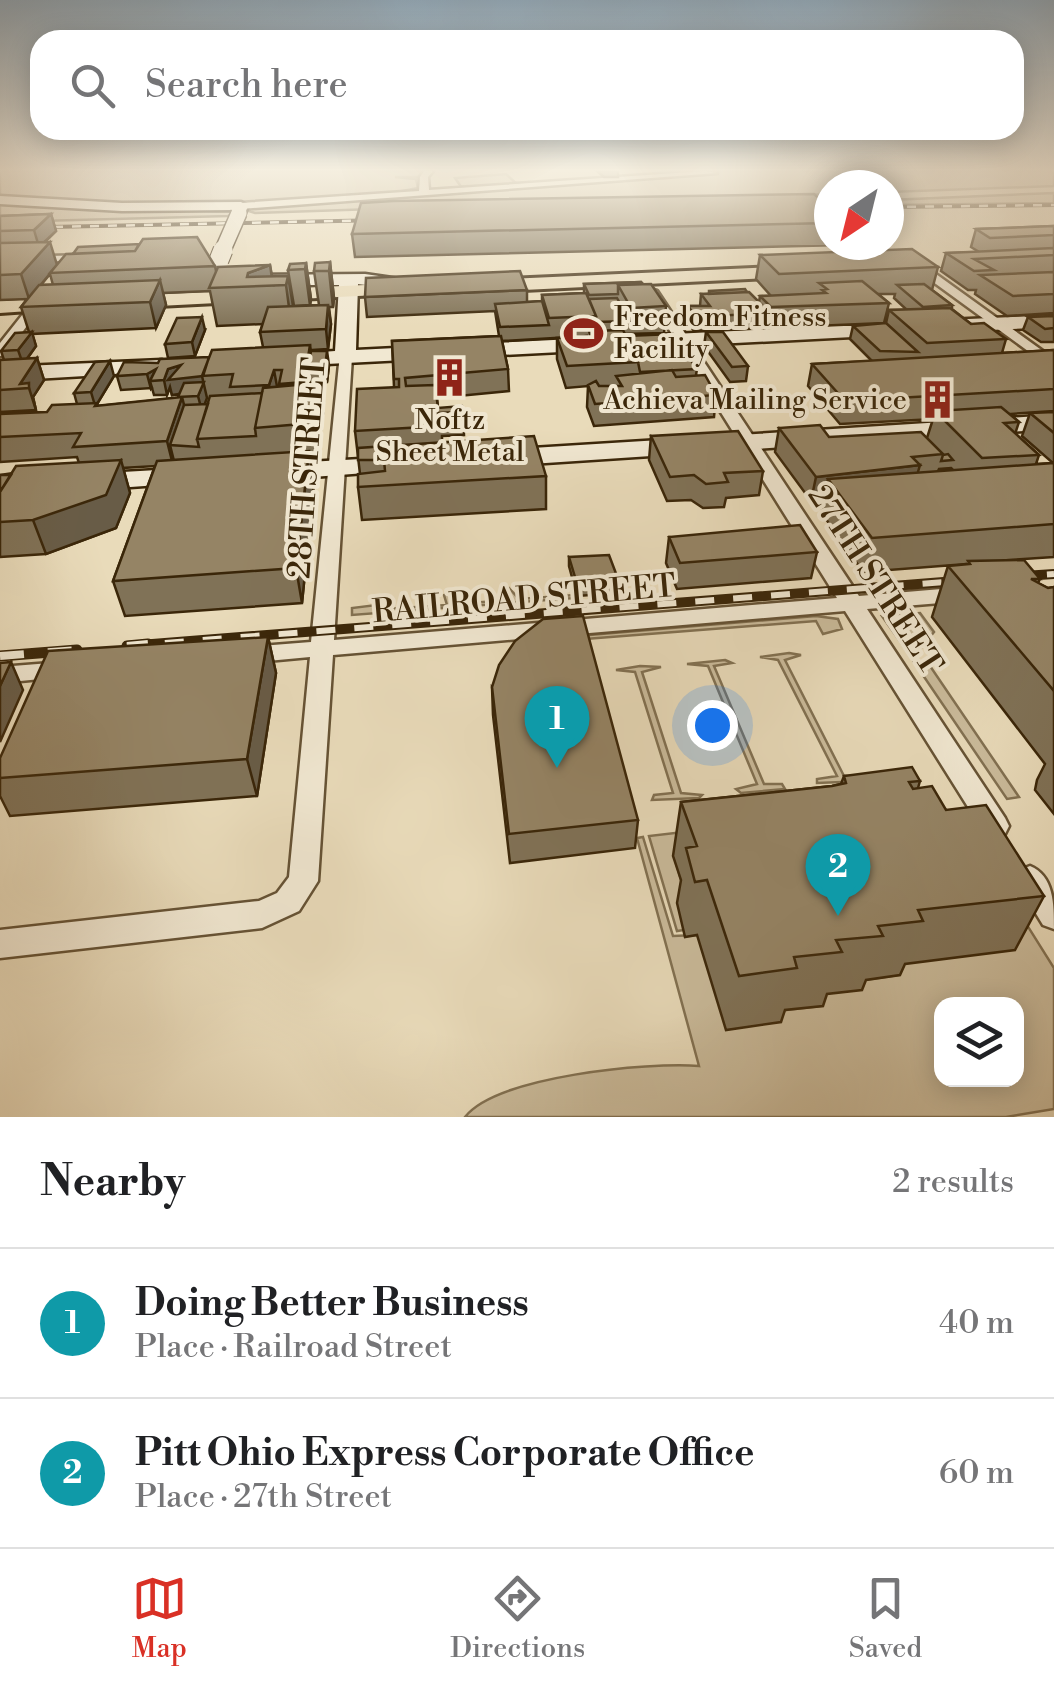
<!DOCTYPE html>
<meta charset="utf-8">
<style>
body{margin:0;font-family:"Libre Bodoni",serif;background:#f6f6f6;color:#202124}
.controls{position:absolute;right:30px;bottom:30px;display:grid;overflow:hidden;border-radius:20px;box-shadow:0 5px 25px #0003}
.controls button{width:90px;height:90px;display:grid;place-items:center;padding:0;border:0;border-bottom:2px solid #e0e0e0;background:#fff;color:#202124;font:50px sans-serif}
.compass{position:absolute;left:814px;top:170px;width:90px;height:90px;border-radius:50%;background:#fff;box-shadow:0 5px 25px #0003;rotate:215deg}
.you{position:absolute;left:712px;top:725px;width:35px;height:35px;margin:-25px;border:8px solid #fff;border-radius:50%;background:#1a73e8;box-shadow:0 0 0 15px #1a73e833}
.badge{display:grid;place-items:center;width:65px;height:65px;border-radius:50%;background:#d93025;color:#fff;font-size:32px;font-weight:700}
.pin{position:absolute;translate:-50% -82px;filter:drop-shadow(0 2px 5px #0008)}
.pin::after{content:'';position:absolute;top:52px;width:35px;height:30px;background:inherit;clip-path:polygon(0 0,100% 0,50% 100%)}
.list{margin:0;padding:0;list-style:none}
h2{display:flex;justify-content:space-between;align-items:center;height:130px;margin:0;padding:0 40px;font-size:42px}
h2 small{font-size:32px;font-weight:400;color:#757577}
.list li{display:grid;grid-template-columns:65px 1fr auto;gap:30px;align-items:center;box-sizing:border-box;height:150px;padding:0 40px;border-top:2px solid #e0e0e0}
.list b{display:block;font-size:38px;white-space:nowrap}
.list p{margin:0;font-size:32px;white-space:nowrap;color:#757577}
.list em{font-size:32px;font-style:normal;color:#757577}
.icon{flex:none;width:55px;height:55px;fill:none;stroke:currentColor;stroke-width:2;stroke-linecap:round;stroke-linejoin:round}
.map{position:relative;flex:none;width:1054px;height:1117px;overflow:hidden}
.search{position:absolute;background:#fff;box-shadow:0 5px 25px #0003;left:30px;right:30px;top:30px;height:110px;display:flex;align-items:center;gap:25px;box-sizing:border-box;padding:0 35px;border-radius:30px;color:#757577;font-size:38px}
.sheet{height:430px;background:#fff}
nav{display:flex;justify-content:space-around;align-items:center;box-sizing:border-box;height:140px;border-top:2px solid #e0e0e0;background:#fff;font-size:28px;color:#757577}
nav a{display:grid;justify-items:center;gap:5px}
nav .on{color:#d93025}
.map>svg:first-child{display:block}
</style>
<div class="map">
<svg width="1054" height="1117" viewBox="0 0 1054 1117">
<rect width="100%" height="100%" fill="#e9dbba"/>
<filter id="stains"><feTurbulence type="fractalNoise" baseFrequency=".002" numOctaves="4"/><feColorMatrix values="0 0 0 0 .2 0 0 0 0 .09 0 0 0 0 .02 0 0 0 .5 -.17"/></filter>
<radialGradient id="worn" r=".72"><stop offset=".6" stop-color="#630" stop-opacity="0"/><stop offset="1" stop-color="#630" stop-opacity=".3"/></radialGradient>
<path fill="#cbbc9c" stroke="#827152" stroke-width="2.5" fill-rule="evenodd" d="M0,171h429l-5,6h-29l21,2 2,9 -26,5 70,-5 -7,-10 51,-4 13,12 152,-12 -5,-3h388v15l-165,6v-7h-60v9l-574,19 -6,-2 6,-9 -115,2 -140,-8z
M1054,193v10l-165,2v-5z
M0,200l241,6 -2,7 -11,3 -228,6z
M509,588l10,11 55,-4 1,3 -223,17v-7l32,-4 2,5 61,-4 -3,-10 7,-2 8,11 48,-4 -3,-9z
M920,613l14,19 -13,16 -15,2 -24,-34z
M816,616l22,3 4,10 -19,5 -7,-13 -231,18 4,-4z
M789,653l12,2 -16,5 59,116 21,-1 2,6 -50,2v-4l20,-3 -59,-116 -18,-3z
M725,660l7,3 -18,3 50,118h18l3,5 -44,4 -5,-4 21,-5 -49,-118 -21,-2z
M923,661l5,2 91,134 -12,2 -93,-137z
M640,666l21,1 -19,5 39,121 21,2 -3,3 -47,2 2,-5 19,-2 -38,-121 -19,-2z
M735,826l-61,30 13,45 -3,29 -7,1 -28,-95z
M643,837l30,99 24,-1 81,76 44,-5 -5,-11 41,-14 41,-6 -4,-10 105,-83 54,86v141l-48,8h-541c32,-41 183,-55 234,-51l-62,-228zM942,1004h74v76h-74z"/>
<g fill="none" stroke-linecap="round" stroke-linejoin="round">
<defs>
<path id="street" d="M424,171h9l-5,6 1,13 276,-19 12,2 -476,36 -5,-3 5,-3 178,-12 1,-14z
M94,255l2,2 -6,3 -90,3v-6z
M914,264h8l132,95v11l-140,-102z
M647,288l10,3 202,305 106,-9 11,7 -11,7 -98,8 138,209 4,8 -4,8 -10,3 -10,-3 -140,-223 -512,44 -15,226 -19,30 -37,17 -262,30v-28l259,-29 18,-8 12,-16 21,-220 -64,6 -8,-3 -3,-5 3,-5 8,-3 65,-5 29,-288 12,3 -18,283 503,-42 -192,-307z
M38,295l10,3 -43,57 -5,1v-13z
M63,662l8,2 4,6 -4,6 -71,7v-16z
M1030,866c24,10 24,38 24,63l-11,-4 -28,-46 5,-9z"/>
<path id="secondary" d="M0,196l122,7 119,-1 7,4 -4,10 -5,1 -7,-7 -110,1 -122,-7z
M365,274l41,6 9,5 -9,5 -48,-6 -2,66 535,-27 10,6 -10,6 -603,31 -8,-1 -3,-5 3,-5 55,-4 4,-66h-91l-9,-5 9,-5z
M1054,315v12l-107,5 -10,-6 10,-6z
M162,360l11,6 -3,5 -170,10v-14z
M1054,415v14l-552,37 -13,-8 13,-8z
M396,457l9,3 4,5 -4,5 -132,10 -13,-8 13,-8z
M192,468l13,8 -4,6 -113,8 -13,-8 13,-8z"/>
<path id="primary" d="M800,266l9,6 -2,4 -323,16 -10,-6 10,-6z
M410,283l10,6 -3,4 -298,15 -10,-6 10,-6z
M65,298l10,6 -3,4 -72,5v-12z"/>
</defs>
<use href="#street" stroke="#665335" stroke-width="5"/>
<use href="#secondary" stroke="#3a2609" stroke-width="5"/>
<use href="#primary" stroke="#3a2609" stroke-width="6"/>
<use href="#street" fill="#f1e8d2" fill-rule="evenodd"/>
<use href="#secondary" fill="#f1e8d2" fill-rule="evenodd"/>
<use href="#primary" fill="#e9dbba" fill-rule="evenodd"/>
<defs>
<path id="rail-far2" d="M889,207l165,-2
M0,228l385,-8"/>
<path id="rail-far1" d="M1009,577l45,-3
M127,646l842,-66"/>
<path id="rail" d="M127,646l21,-2
M0,656l77,-6"/>
</defs>
<use href="#rail-far2" stroke="#3a2609" stroke-width="4"/>
<use href="#rail-far1" stroke="#3a2609" stroke-width="10"/>
<use href="#rail" stroke="#3a2609" stroke-width="11"/>
<use href="#rail-far2" stroke="#f1e8d2" stroke-width="2.5" stroke-dasharray="9" stroke-linecap="butt"/>
<use href="#rail-far1" stroke="#f1e8d2" stroke-width="6" stroke-dasharray="19" stroke-linecap="butt"/>
<use href="#rail" stroke="#f1e8d2" stroke-width="8" stroke-dasharray="24" stroke-linecap="butt"/>
<defs>
<path id="secondary-bridge-far1" d="M222,252l17,-39"/>
<path id="secondary-bridge" d="M219,260l4,-10"/>
</defs>
<use href="#secondary-bridge-far1" stroke="#3a2609" stroke-width="18" stroke-linecap="butt"/>
<use href="#secondary-bridge" stroke="#3a2609" stroke-width="21" stroke-linecap="butt"/>
<use href="#secondary-bridge-far1" stroke="#f1e8d2" stroke-width="15"/>
<use href="#secondary-bridge" stroke="#f1e8d2" stroke-width="19"/>
</g>
<path fill="#807257" stroke="#3a2609" stroke-width="2.5" fill-rule="evenodd" d="M597,171h21v6h-14z
M829,207v38h14l-488,12 -3,-23z
M51,214l5,17 -11,11 12,22 158,2 1,5 54,-6 2,11h16l5,30 26,-1 -5,-34 16,-9 4,36 -1,9h-4l2,17 -3,25 -17,1 18,15 -2,17 -17,2 13,29 -5,41 -9,1 5,28 -12,120 -177,13 -12,-35 42,-115 -32,2 7,25 -14,35 -70,26 -46,3v-82l79,-12 -2,-6 -77,5v-48l47,-2 30,-8 -3,-11 40,-17 -17,28 1,2 80,-8 1,-4 -7,1 -2,-8 -3,8h-13l-2,-7 -31,2 -4,-14 41,-13 51,-6 54,-10 -3,-15 3,-8 -46,2 -7,-35 -47,2 3,12 -10,23 -124,6 4,12 -9,13 10,-1 7,22 -11,17 3,13 -36,2v-52h4l-3,-9 28,-19 -8,-25 6,-8 -27,1v-84zM50,274l3,11h-12z
M1054,226v87l-47,3 -32,-22 1,-4h-8l-27,-19 5,-18 33,-1 -8,-5 5,-18z
M760,255l178,12 -6,23 20,15v4l19,15 35,15 -4,14 52,-3v61l-44,3 9,8 -4,12 24,21 -3,9 17,-1 -31,-27 8,-23 24,-1v145l-44,3 30,19 -2,4 10,5 6,-1v227l-19,-24 2,-10 8,-16 -113,-147 16,-51 19,-2 -104,8 -42,-60 2,-12 -12,1 -36,-49 4,-24 50,9 98,1 6,-19 -93,5 -32,-38 4,-22 60,-3 -22,-22 3,-13 33,-3 3,-13h18l-13,-12 1,-4h-17l11,9 -5,20 -190,8 -8,-11 2,-14h12l1,-12 58,8 1,-6h11l-15,-17zM951,468l2,2 -15,1 1,-2z
M306,263l5,36 -1,6 -16,1 -6,-36z
M641,282l25,24 -2,27 -39,1 1,2 71,33 -1,6 20,20 -2,22 -120,9 -7,-19 1,-21 -22,2 -9,-29v-21l31,-2 -86,5 6,28 1,22 -72,7 1,10 25,4 1,23 -22,1v7l104,33v33l-184,11 -4,-33 2,-13 -5,-43 39,-44 -2,-46 107,-5 -4,-25 -128,6 -2,-20 162,-7v12l15,-1v-6l42,-2v-9z
M1054,316v26h-13l-18,-12 5,-13z
M205,330l-10,26 -27,2 -3,-14z
M706,332l42,34 -2,15 -16,1 -26,-36z
M651,436l112,35 -4,24 -33,3 -2,9 -21,1 -12,-8 -24,1 -18,-41z
M669,537l148,15 -6,26 -134,11 -11,-26z
M569,557l51,27 -1,9 -42,3 -8,-30z
M268,637l8,36 -19,123 -247,20 -10,-20v-38z
M492,687l146,133 -3,28 -125,15 -17,-148z
M844,776l76,5 -2,7 28,22 98,86 -29,54 -110,14 -5,11 -34,5 -4,10 -35,4 -4,12 -38,4 -4,12 -55,8 -29,-95 -12,2 -8,-34 4,-23 -8,-24 8,-54 151,-16 9,-2z"/>
<path fill="#685c47" stroke="#3a2609" stroke-width="2.5" d="M51,214l5,17 -17,16 -5,-17z
M50,242l7,23 -28,34 -8,-25z
M330,262l4,36 -1,9 -4,-36z
M306,263l5,36 -1,6 -5,-36z
M270,265l3,20 -26,-8 1,-4z
M288,276l6,36 -3,10 -5,-37z
M160,280l6,25 -10,23 -6,-26z
M328,305l3,19 -3,25 -2,-20z
M202,317l3,13 -10,26 -3,-14z
M32,332l4,14 -13,18 -5,-14z
M310,345l3,21 -5,3 2,14 -3,22 -3,-23z
M327,351l2,14 -2,17 -2,-14z
M37,358l7,22 -11,17 3,13 -7,-22 -9,-4z
M110,361l4,15 -17,28 7,22 -2,3 -11,-37z
M181,365l21,11 5,22 -5,13 -4,-15 2,-5 -28,4 -2,-8 -3,8 -3,-15 4,-11z
M156,369l-6,12 2,7 -1,1 -4,-15z
M274,370l4,22 -5,15 -4,-22z
M319,383l4,30 -5,41 -5,-31z
M182,397l6,23 -18,25 4,16 -1,4 -6,-24z
M309,451l5,32 -12,120 -6,-35z
M121,460l9,33 -14,35 -70,26 -13,-34z
M920,465l-7,24 -85,-10 -5,21 -12,1 5,-24z
M268,637l8,36 -19,123 -10,-37z
M11,662l12,28 -23,52v-56z"/>
<path fill="#958465" stroke="#3a2609" stroke-width="2.5" d="M814,194l15,13v16l-477,11 9,-31 32,-2z
M51,214l-17,16 -34,1v-15z
M1054,226v9l-64,3 -14,-9z
M197,237l18,29 -165,7 16,-19 69,-3 8,-12z
M50,242l-29,32 -21,1v-32z
M139,244l-4,7 -62,3 5,-7z
M1054,248v7l-80,4 20,11 -20,1 -28,-18z
M912,249l26,18 -159,7 -19,-19z
M330,262l-1,9h-15l1,-8z
M306,263l-1,6 -17,1 2,-6z
M270,265l-22,8 -1,4 41,-1 -2,9 -77,3 9,-21z
M520,271l7,19 -162,7 1,-19z
M1054,272v22l-41,2 -33,-21z
M160,280l-10,22 -129,5 18,-22z
M862,281l27,22 -118,4 -11,-11 66,-3 -4,-3 5,-1 -8,-6z
M641,282l1,2 -24,1v9l-29,1 -5,-11z
M651,284l15,22 -35,2 -13,-23z
M924,284l28,21 -29,2 -26,-22z
M745,289l2,3 -38,2v-3z
M749,292l21,21 -74,4 -8,-11h22l-9,-12z
M586,293l10,23 -47,2 -7,-23z
M617,298l13,23 -34,1v-6l-7,-17z
M542,301l7,24 -49,2 -5,-23z
M328,305l-2,24 -66,3 8,-25z
M950,308l21,16 13,-1 22,16 -79,4 -38,-33z
M1054,316v12l-9,1 -17,-12z
M202,317l-10,25 -27,2 12,-26z
M886,323l32,29 -38,-1 -27,-25z
M623,330l15,32 -71,4 -10,-28 34,-1 -2,-6z
M32,332l-14,18 -17,1 14,-18z
M706,332h17l25,34 -16,1z
M673,334l24,35 -57,3 -2,-10 -12,-26z
M501,336l7,33 -103,9 1,8 29,-1 3,23 24,-2 1,6 -25,1 3,13 -86,5 2,-42 42,-2v-8h-5l-2,-38z
M310,345l-6,37 -25,2 3,-14h-8l-5,15 -39,2 3,-13 -31,2 10,-26z
M1054,350v39l-209,12 -33,-37z
M311,351h16l-2,17 -17,1z
M209,357l-6,19 -35,4 13,-15 -13,4 -4,11 -14,1 6,-12 -9,5 -30,2 7,-14 34,1 2,-4z
M37,358l-17,26 9,-1v5l-29,2v-30z
M110,361l-19,31 -17,1 21,-31z
M672,370l4,7 29,-2 11,20 -121,9 -7,-19 8,-4 3,5h23l-6,-10z
M204,382l-6,14 -20,1 6,-14z
M319,383l-6,40 -58,5 8,-40z
M262,393l-7,35 1,8 -59,3 13,-43z
M182,397l-15,44 -94,6 8,-14 -81,4v-23l47,-2 5,-7 45,-2 -2,3z
M208,404l-11,35 2,8 -29,-2 14,-40z
M1001,407l18,15 -15,1 35,32 -57,3 -47,-47z
M1054,412v21l-24,-20z
M820,425l9,12 92,-5 22,22 -31,3 8,8 -104,12 -37,-49z
M738,431l25,40 -39,2 4,9 -22,2 -12,-9 -24,2 -19,-41z
M534,436l12,40 -188,11v-13l27,-3 -1,-11h-26v-12z
M309,451l-13,117 -183,13 44,-120z
M948,454l5,6 -12,1 2,-6z
M121,460l-15,35 -73,25 -33,2v-30l16,-26z
M1054,463v61l-182,14 -44,-59z
M0,475h11l-11,17z
M800,525l17,27 -137,11 -11,-26z
M609,555l11,29 -42,3 -9,-30z
M1024,560l16,19h-9l17,9 6,-1v104l-106,-125 22,-2 -2,-3z
M583,616l55,204 -129,14 -17,-147 7,-22 16,-24 28,-22z
M268,637l-21,122 -247,19v-20l48,-107z
M11,662l-11,24v-23z
M912,767l8,14 -11,1 4,7 19,-3 14,24 40,-5 58,91 -126,14 5,11 -45,5 5,10 -47,4 6,12 -48,5 3,11 -58,8 -32,-96 -12,2 -9,-34 11,-2 -16,-44 151,-16 14,-3 -2,-7z"/>
<linearGradient id="sky" x2="0" y2="1"><stop stop-color="#91abbe"/><stop offset="0.52" stop-color="#f5efe0"/><stop offset="1" stop-color="#f5efe0" stop-opacity="0"/></linearGradient>
<rect width="1054" height="327" fill="url(#sky)"/>
<defs>
<symbol id="stadium-bare" viewBox="-9 -9 18 18"><path d="M0-5a6.5 5 0 1 0 0 10a6.5 5 0 1 0 0-10ZM-3.5-1.8h7v3.6h-7Z" fill="#8f2418" stroke="#f1e8d2" stroke-width="2.5" paint-order="stroke"/></symbol>
<symbol id="building-bare" viewBox="-9 -9 18 18"><path d="M-4-6H4V6H1V3H-1V6H-4ZM-2.5-4.3h1.7v1.8h-1.7ZM.8-4.3h1.7v1.8H.8ZM-2.5-1h1.7V.8h-1.7ZM.8-1h1.7V.8H.8Z" fill="#8f2418" stroke="#f1e8d2" stroke-width="2.5" paint-order="stroke"/></symbol>
</defs>
<g fill-rule="evenodd">
<use href="#stadium-bare" x="556" y="306" width="55" height="55"/>
<use href="#building-bare" x="422" y="350" width="55" height="55"/>
<use href="#building-bare" x="910" y="372" width="55" height="55"/>
</g>
<g text-anchor="middle" dominant-baseline="central" stroke-width="8" stroke-linejoin="round" paint-order="stroke">
<g font-size="28" fill="#3a2609" stroke="#f1e8d2" text-anchor="start">
<text x="614" y="317">Freedom Fitness<tspan x="614" dy="32">Facility</tspan></text>
<text x="907" y="400" text-anchor="end">Achieva Mailing Service</text>
<text x="450" y="420" text-anchor="middle">Noftz<tspan x="450" dy="32">Sheet Metal</tspan></text>
</g>
<g font-size="32" fill="#3a2609" stroke="#f1e8d2">
<text transform="translate(307 468) rotate(-86)">28TH STREET</text>
<text transform="translate(875 580) rotate(57)">27TH STREET</text>
<text transform="translate(524 599) rotate(-5)">RAILROAD STREET</text>
</g>
</g>
<rect width="100%" height="100%" filter="url(#stains)"/>
<rect width="100%" height="100%" fill="url(#worn)"/>
</svg>
<div class="controls">
<button><svg class="icon" aria-label="layers" viewBox="0 0 24 24"><path d="M12 4l9 5-9 5-9-5zM3 14l9 5 9-5"/></svg></button>
</div>
<svg class="compass" viewBox="-18 -18 36 36"><path d="M0-13l5 13h-10z" fill="#e53935"/><path d="M0 13l5-13h-10z" fill="#757577"/></svg>
<div class="you"></div>
<div class="pin badge" style="left:557px;top:768px;background:#0f9aa8">1</div>
<div class="pin badge" style="left:838px;top:916px;background:#0f9aa8">2</div>
<div class="search"><svg class="icon" aria-label="search" viewBox="0 0 24 24"><circle cx="10" cy="10" r="6"/><path d="M15 15l6 6"/></svg>Search here</div>
</div>
<section class="sheet">
<h2>Nearby<small>2 results</small></h2>
<ul class="list">
<li><span class="badge" style="background:#0f9aa8">1</span><div><b>Doing Better Business</b><p>Place · Railroad Street</p></div><em>40 m</em></li>
<li><span class="badge" style="background:#0f9aa8">2</span><div><b>Pitt Ohio Express Corporate Office</b><p>Place · 27th Street</p></div><em>60 m</em></li>
</ul>
</section>
<nav>
<a class="on"><svg class="icon" aria-label="map" viewBox="0 0 24 24"><path d="M3 6l6-2 6 2 6-2v14l-6 2-6-2-6 2zM9 4v14M15 6v14"/></svg>Map</a>
<a><svg class="icon" aria-label="directions" viewBox="0 0 24 24"><path d="M12 3l9 9-9 9-9-9zM9 14v-3h6M13 9l2 2-2 2"/></svg>Directions</a>
<a><svg class="icon" aria-label="saved" viewBox="0 0 24 24"><path d="M7 4h10v16l-5-4-5 4z"/></svg>Saved</a>
</nav>
